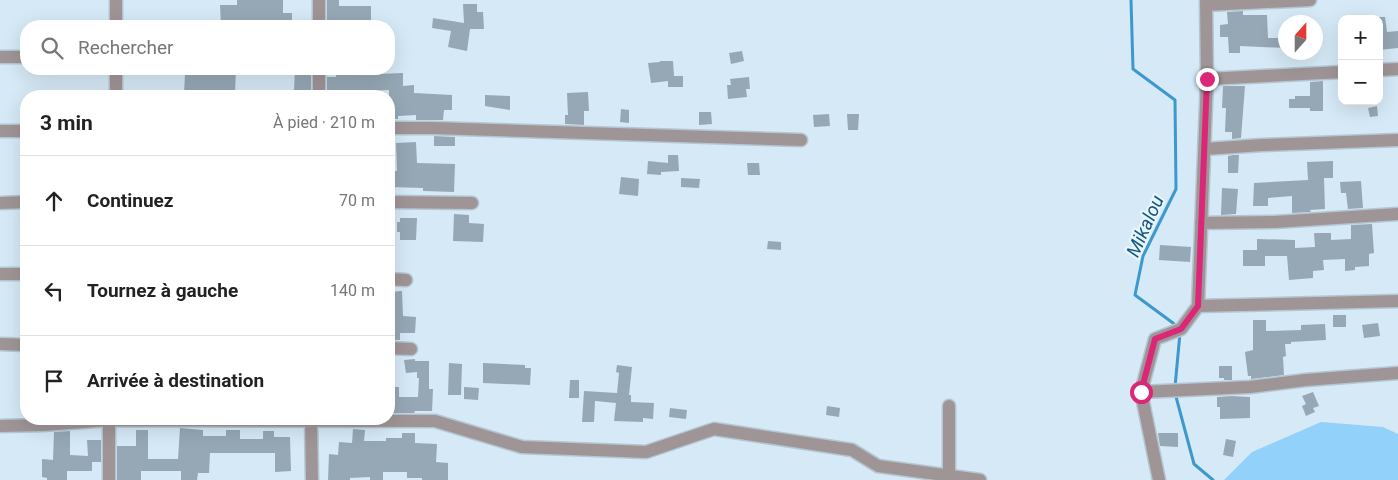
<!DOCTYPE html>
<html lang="fr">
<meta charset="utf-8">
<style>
body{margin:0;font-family:Roboto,sans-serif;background:#f2f2f2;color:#222}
.controls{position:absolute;right:15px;top:15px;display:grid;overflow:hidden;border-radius:10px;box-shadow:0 5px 20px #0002}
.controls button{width:45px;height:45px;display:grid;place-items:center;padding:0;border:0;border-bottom:1px solid #e0e0e0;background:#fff;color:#222;font:25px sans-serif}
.compass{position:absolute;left:1278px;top:15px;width:45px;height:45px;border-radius:50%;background:#fff;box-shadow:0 5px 20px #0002;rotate:21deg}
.stop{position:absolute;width:15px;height:15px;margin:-11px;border:4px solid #db2777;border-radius:50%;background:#fff}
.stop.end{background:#db2777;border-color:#fff;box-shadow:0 1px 5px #0008}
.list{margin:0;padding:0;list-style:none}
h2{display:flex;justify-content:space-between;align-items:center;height:65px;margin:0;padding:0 20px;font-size:21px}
h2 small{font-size:16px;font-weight:400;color:#767676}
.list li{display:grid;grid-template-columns:32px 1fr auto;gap:15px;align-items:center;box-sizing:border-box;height:90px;padding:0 20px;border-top:1px solid #e0e0e0}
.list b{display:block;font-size:19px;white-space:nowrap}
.list em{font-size:16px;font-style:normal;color:#767676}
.icon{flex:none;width:28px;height:28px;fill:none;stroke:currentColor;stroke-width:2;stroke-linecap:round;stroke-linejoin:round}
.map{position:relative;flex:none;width:1398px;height:480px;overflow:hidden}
.search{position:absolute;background:#fff;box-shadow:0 5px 20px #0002;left:20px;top:20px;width:375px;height:55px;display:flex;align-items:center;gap:12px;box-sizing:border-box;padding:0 18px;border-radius:20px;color:#767676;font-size:19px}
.panel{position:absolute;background:#fff;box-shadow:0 5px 20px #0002;left:20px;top:90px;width:375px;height:335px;border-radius:20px}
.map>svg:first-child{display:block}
</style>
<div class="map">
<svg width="1398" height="480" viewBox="0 0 1398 480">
<rect width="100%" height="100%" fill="#d5e9f6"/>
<path fill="#92d1fa" d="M1321,422l62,5 15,7v46h-174l28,-28z"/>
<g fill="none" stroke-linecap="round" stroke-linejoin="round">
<path stroke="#3d98cd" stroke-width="3" d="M1131,0l2,69 42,31 1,89 -33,67 -8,39 42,31
M1175,387l5,-54
M1175,393l19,71 19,16"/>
</g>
<path fill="#96a8b5" d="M237,0h46v13h9v13h-71l-1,-21h17z
M327,0h12v6h32v20h-14v-4l-30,-1z
M463,4h14v8h6l1,17h-14l-3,22 -19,-4 3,-16 -19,-3 1,-10 31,5z
M1243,11v4h24l1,23h18v10l-46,-2v7h-11l-1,-16h-8v-12l8,-1 -1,-12z
M1379,17h6l2,15 11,-1v17l-19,2z
M742,51l2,10 -13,3 -2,-11z
M660,61h13l1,15h9v11h-15v-6l-17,2 -3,-20 12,-1z
M187,69h49l-1,23 -40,-1v2h-11l1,-19h2z
M295,69h16v22h-17z
M336,69h18v6l49,-2v13l11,-1v8l38,2v15h-8l-1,10h-27v-5l-18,1v3h-9v-29l-23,1v2h-11v3h-11v-4h-17v-15h9z
M749,77l1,12h-4l1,8 -19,2 -1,-14h4l-1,-6z
M1323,81v30h-13v-3h-21v-9h6v-3h15v-14z
M1223,86h22l-4,52 -9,1v-7h-7l1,-24h-4z
M588,92l1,19h-5v14l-19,-1v-9h3l-1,-22z
M485,95l25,1v14l-25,-4z
M1377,106l1,10 -8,1 -2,-9z
M621,109l8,1v13l-9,-1z
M699,112h12l1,12 -13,1z
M829,114l1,12 -16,1 -1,-12z
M847,114h12l-1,16h-10z
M434,136l21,1v9h-21z
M416,142l1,21 38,1 -1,28 -31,-1v-3l-34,-1 1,-16h7l-1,-28z
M668,155h10l1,16 -18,1v3l-14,-1 1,-13 20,2z
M1233,155h6l-1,18h-10v-17z
M1333,161v17h-9l1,31 -15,1 1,2 -19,1v-17l-24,2v8h-15l1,-23 54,-3 -1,-18z
M747,163h12l1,12h-12z
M621,177l18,2 -1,17 -19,-2z
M681,178l19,1 -1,9 -18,-1z
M1361,181l2,27 -15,1 -2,-16h-5l-1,-11z
M1222,188l16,1 -2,25 -15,1z
M454,214l15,1v8l15,1 -1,18 -30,-1z
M400,218h17l-1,22h-16v-8h-3v-10h3z
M1372,224l2,29 -5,1v12l-14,1v3l-10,1v-12l-22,1 1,10 -11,1v7l-24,2 -2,-24h-22v10h-22v-16h14v-11l38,1v8l20,-1 -1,-14h17v7l20,-1v-14z
M768,241l13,1v8l-14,-1z
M1160,245l31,2 -1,15 -31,-2z
M402,291l1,25 13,1 -1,16h-15v7h-11v-48z
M1333,315h13v12h-13z
M1253,320h13v11l35,-1v-5l24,-1 1,16 -35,2v2h-6l1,12 -3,1 1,18 -33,4v-3h-3l-3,-24 8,-2z
M1378,323l2,13 -16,2 -2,-13z
M415,359v2h14v28h4l-1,22h-17l-1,2h-25v-26h10v10h19l1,-19h-2v-6l-11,1 -2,-13z
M449,363l13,1 -1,31h-13z
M483,363l42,2v3h6l-1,17 -47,-2z
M617,365l15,2 -3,28h2v7l23,1 -1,16 -10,-1v4l-29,-1 2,-18 -21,-2 -1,21h-12l2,-31 33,2 2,-20 -3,-1z
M1219,366h13v14h-8v-2h-5z
M570,380h9v18h-10z
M464,387l15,1 -1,12 -14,-1z
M1313,392l6,14 -6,2 2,4 -9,4 -4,-10 4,-2 -4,-8z
M1232,396l18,1v21l-30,1v-12h-3v-10z
M827,406l13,2 -1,9 -13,-2z
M670,408l17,2 -1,9 -17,-2z
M180,428l23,2v6h23v-6h14v9h23v-8h11v6h16l1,34 -16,1v-19h-65l-1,20h-11l-1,7h-16v-9h-40v9h-24v-34h19v-16h12v29h30z
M353,429l12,1 -1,11h22v-3h16v-5h13v10l22,1 -1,18 12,1v17h-26v-2h-15v-6h-24v8h-13v-3l-20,1v2h-22l1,-26 9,1 1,-13 13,1z
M70,431v24l18,1 -1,-16h14v22h-9v9h-25v9h-20v-2l-5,-1v-18l11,1 1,-28z
M1158,433h20v14l-18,-1z
M1226,439l10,2 -3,16 -10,-2z"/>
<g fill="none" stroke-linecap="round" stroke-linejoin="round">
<defs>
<path id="minor" d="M1206,5l104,-5
M116,26v-26
M319,26v-26
M0,57h26
M116,69v27
M1379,70l19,-1
M1207,79l135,-7
M319,96v-27
M389,128h43l369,12
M0,131h26
M1205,149l57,-4 136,-5
M389,202l83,1
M0,203l26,-1
M1201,223l74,-1 123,-8
M0,274h26
M389,279l17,1
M1198,306l200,-5
M0,344l26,1
M389,348l22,1
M1141,392l109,-5 56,-7 92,-7
M949,406v74
M311,419l1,61
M0,426l43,-1 66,-5 326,1 87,26 124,5 68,-23 138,21 26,16 102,14
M109,480v-61
M1159,480l-18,-88 14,-53 26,-10 17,-23 9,-227 -1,-79"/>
</defs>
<use href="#minor" stroke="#b5c6d2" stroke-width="15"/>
<use href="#minor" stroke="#a09596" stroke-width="12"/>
</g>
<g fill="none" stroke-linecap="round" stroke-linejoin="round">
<path stroke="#db2777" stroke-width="6" d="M1141,392l14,-53 26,-10 17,-23 9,-227"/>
</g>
<g text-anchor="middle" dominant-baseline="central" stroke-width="4.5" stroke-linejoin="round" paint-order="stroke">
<g font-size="19" font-style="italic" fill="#15587d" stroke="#e9f5fd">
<text transform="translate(1145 226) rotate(-66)">Mikalou</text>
</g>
</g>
</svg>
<div class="controls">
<button>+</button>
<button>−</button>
</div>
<svg class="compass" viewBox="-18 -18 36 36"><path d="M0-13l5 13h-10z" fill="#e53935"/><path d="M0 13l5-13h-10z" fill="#767676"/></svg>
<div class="stop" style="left:1141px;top:392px"></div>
<div class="stop end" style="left:1207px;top:79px"></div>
<div class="search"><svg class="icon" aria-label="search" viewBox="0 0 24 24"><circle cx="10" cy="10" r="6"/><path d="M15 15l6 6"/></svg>Rechercher</div>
<section class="panel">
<h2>3 min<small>À pied · 210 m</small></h2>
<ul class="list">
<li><svg class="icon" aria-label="ahead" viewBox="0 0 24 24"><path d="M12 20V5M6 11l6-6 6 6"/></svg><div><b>Continuez</b></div><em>70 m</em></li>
<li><svg class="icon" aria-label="left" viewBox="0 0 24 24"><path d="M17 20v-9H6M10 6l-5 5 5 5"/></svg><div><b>Tournez à gauche</b></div><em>140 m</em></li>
<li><svg class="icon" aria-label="arrive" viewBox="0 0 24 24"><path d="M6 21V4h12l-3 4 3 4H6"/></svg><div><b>Arrivée à destination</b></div></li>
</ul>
</section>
</div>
